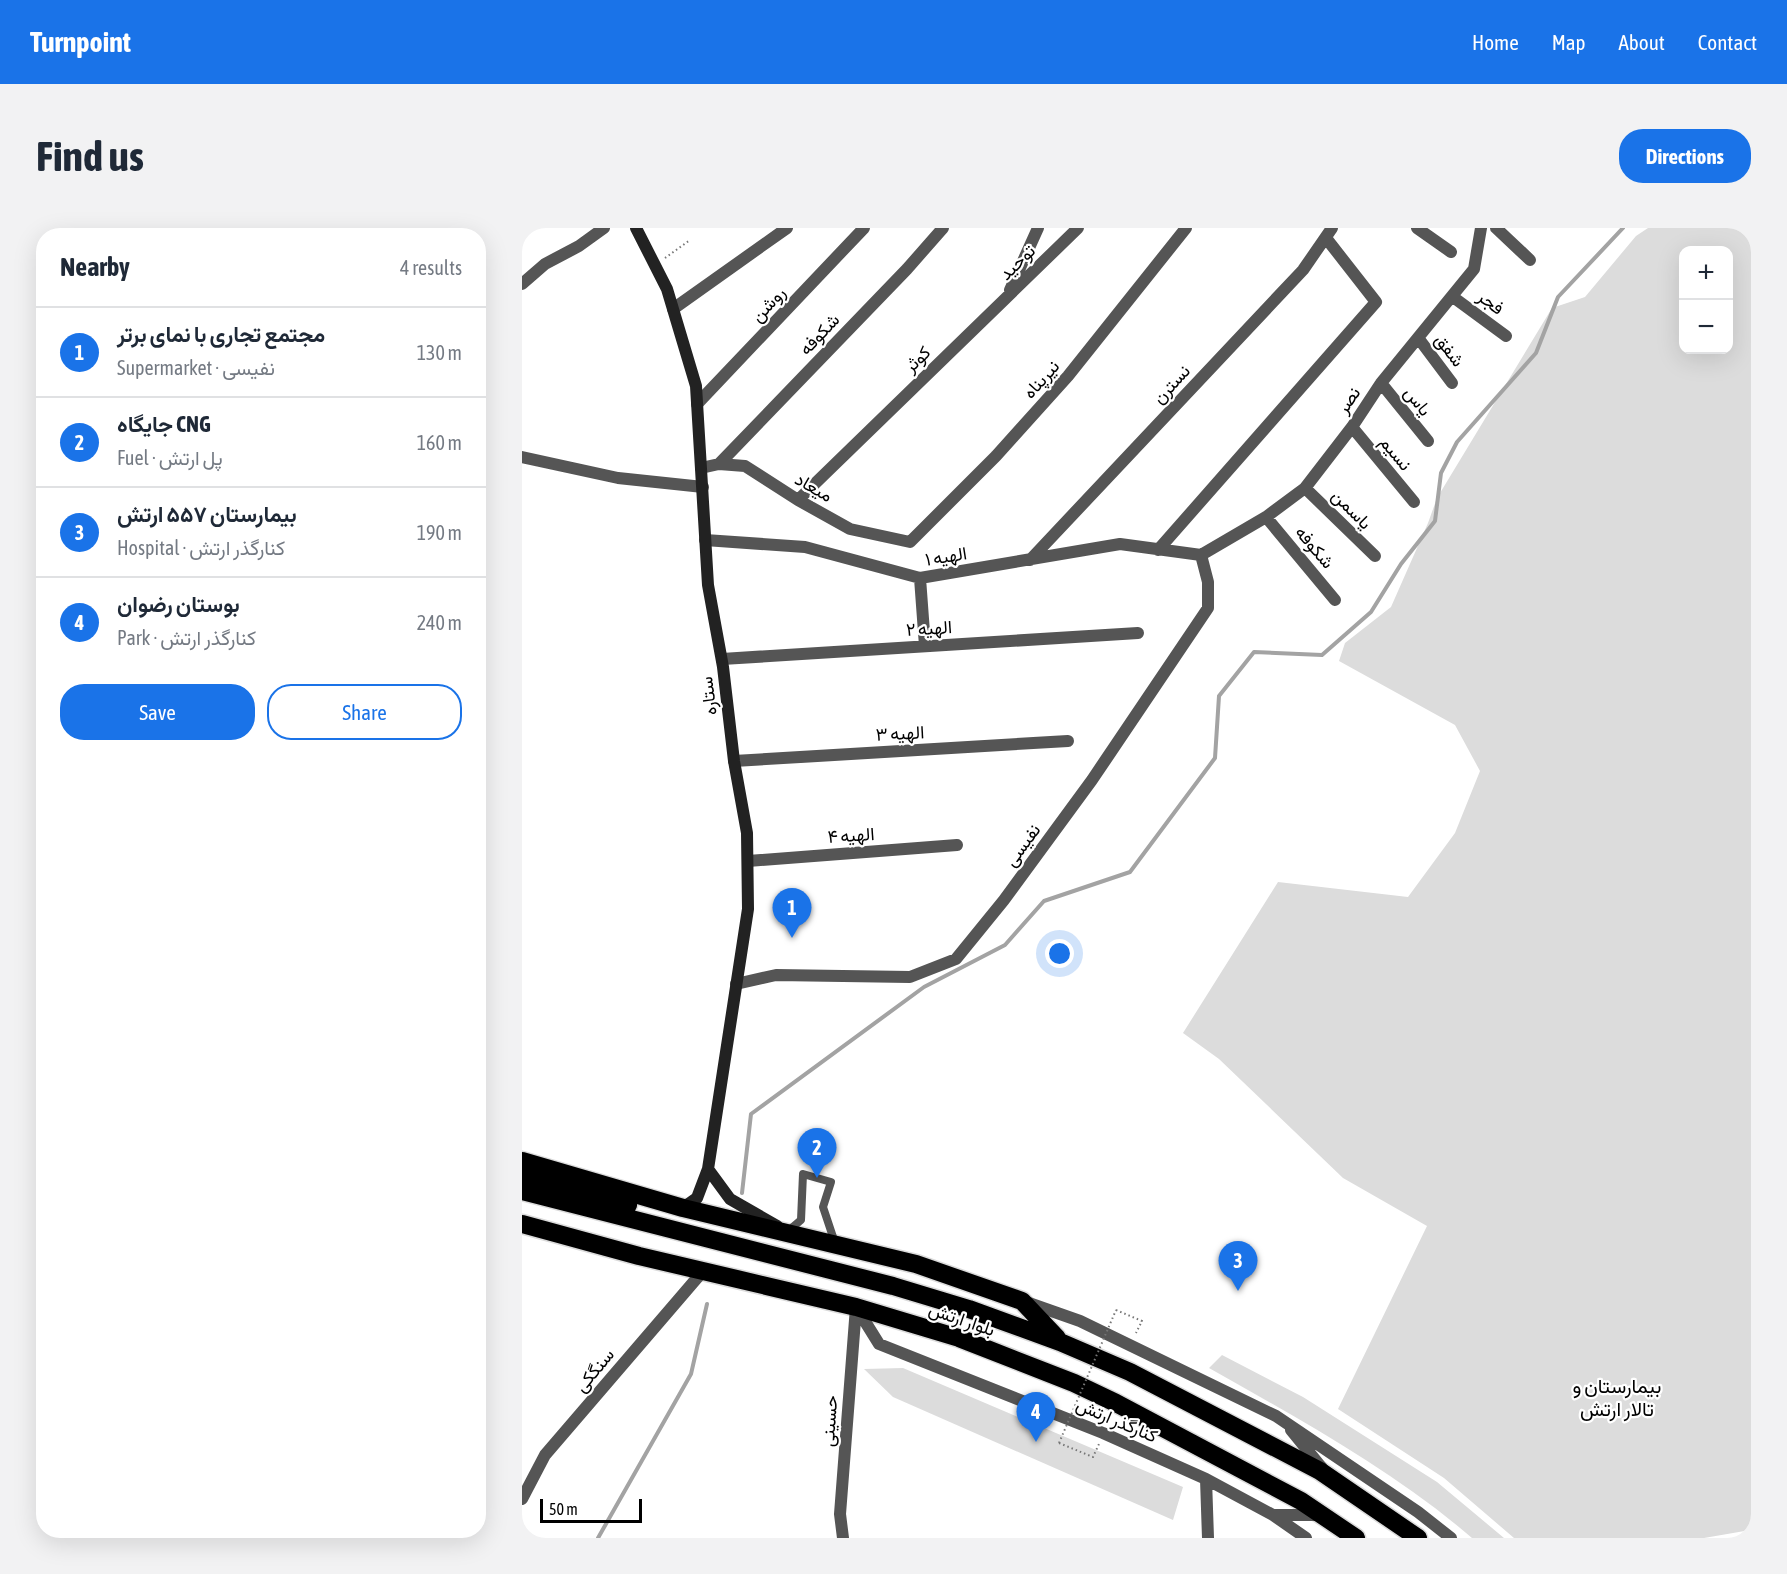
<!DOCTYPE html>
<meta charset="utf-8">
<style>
body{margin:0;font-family:"Asap Condensed",Vazirmatn,sans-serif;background:#f2f2f3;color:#1f2937}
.controls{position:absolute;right:18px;top:18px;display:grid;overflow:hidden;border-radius:12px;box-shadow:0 6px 24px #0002}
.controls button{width:54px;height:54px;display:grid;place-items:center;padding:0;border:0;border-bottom:2px solid #e0e1e3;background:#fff;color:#1f2937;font:30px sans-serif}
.scale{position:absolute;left:18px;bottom:15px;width:102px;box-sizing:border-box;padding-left:6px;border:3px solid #000;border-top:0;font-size:16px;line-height:21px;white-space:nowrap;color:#000;-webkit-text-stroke:4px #fff;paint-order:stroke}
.you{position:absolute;left:538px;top:726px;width:21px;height:21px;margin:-15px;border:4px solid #fff;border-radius:50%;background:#1a73e8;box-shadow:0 0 0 9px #1a73e833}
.badge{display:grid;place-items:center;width:39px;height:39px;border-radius:50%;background:#1a73e8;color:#fff;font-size:20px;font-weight:700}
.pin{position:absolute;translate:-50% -50px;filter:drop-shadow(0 2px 3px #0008)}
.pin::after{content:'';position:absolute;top:32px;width:21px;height:18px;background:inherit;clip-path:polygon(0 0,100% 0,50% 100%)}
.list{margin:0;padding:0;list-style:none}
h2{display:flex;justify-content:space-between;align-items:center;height:78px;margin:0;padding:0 24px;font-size:26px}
h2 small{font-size:20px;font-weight:400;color:#747a83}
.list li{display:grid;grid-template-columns:39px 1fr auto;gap:18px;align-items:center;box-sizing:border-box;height:90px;padding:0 24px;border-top:2px solid #e0e1e3}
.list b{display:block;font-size:22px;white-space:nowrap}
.list p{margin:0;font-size:20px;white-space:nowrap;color:#747a83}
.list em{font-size:20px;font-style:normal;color:#747a83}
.actions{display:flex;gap:12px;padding:18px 24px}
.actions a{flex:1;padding:14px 0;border:2px solid #1a73e8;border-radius:24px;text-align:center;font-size:21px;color:#1a73e8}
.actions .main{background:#1a73e8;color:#fff}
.map{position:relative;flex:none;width:1229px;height:1310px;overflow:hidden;border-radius:24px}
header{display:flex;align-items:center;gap:36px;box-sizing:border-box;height:84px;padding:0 30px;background:#1a73e8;color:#fff}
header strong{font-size:28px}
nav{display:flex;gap:33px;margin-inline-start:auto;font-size:21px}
.intro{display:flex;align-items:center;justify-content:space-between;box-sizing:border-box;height:144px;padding:0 36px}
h1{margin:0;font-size:42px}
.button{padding:15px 27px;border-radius:24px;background:#1a73e8;color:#fff;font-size:21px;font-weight:700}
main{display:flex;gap:36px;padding:0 36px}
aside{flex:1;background:#fff;border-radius:24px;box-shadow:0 6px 24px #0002}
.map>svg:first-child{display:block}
</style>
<header>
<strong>Turnpoint</strong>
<nav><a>Home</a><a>Map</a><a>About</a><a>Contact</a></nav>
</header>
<div class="intro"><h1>Find us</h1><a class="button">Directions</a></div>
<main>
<aside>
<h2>Nearby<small>4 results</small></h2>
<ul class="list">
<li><span class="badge">1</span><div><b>مجتمع تجاری با نمای برتر</b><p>Supermarket · نفیسی</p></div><em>130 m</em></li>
<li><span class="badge">2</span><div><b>جایگاه CNG</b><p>Fuel · پل ارتش</p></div><em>160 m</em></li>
<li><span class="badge">3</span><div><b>بیمارستان ۵۵۷ ارتش</b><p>Hospital · کنارگذر ارتش</p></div><em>190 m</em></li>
<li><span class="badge">4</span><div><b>بوستان رضوان</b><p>Park · کنارگذر ارتش</p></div><em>240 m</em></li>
</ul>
<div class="actions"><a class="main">Save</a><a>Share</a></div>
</aside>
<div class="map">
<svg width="1229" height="1310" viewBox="0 0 1229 1310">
<rect width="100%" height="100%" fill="#fff"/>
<path fill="#dcdcdc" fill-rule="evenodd" d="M1126,0h103v1302l-47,8h-190l-70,-60 -106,-69 89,-183 -84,-48 -124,-119 -36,-26 95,-151 130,15 47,-64 25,-62 -25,-46 -116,-64 6,-18 46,-36 37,-84 9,-25 115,-190 33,-11 51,-61zM1206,22v100h-44v-100z
M700,1127l81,42 134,85 67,56h-32c-79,-68 -173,-119 -263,-170z
M381,1140l280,119 -10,33 -280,-123 -29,-28z"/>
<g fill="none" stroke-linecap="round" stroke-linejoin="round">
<path stroke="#a3a3a3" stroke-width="4" d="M220,965l9,-79 173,-127 81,-42 39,-44 86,-29 85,-114 4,-62 35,-44 68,3 49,-43 30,-48 34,-43 6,-48 16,-31 79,-89 22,-56 65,-69
M76,1310l93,-164 16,-70"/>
<defs>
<path id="highway" d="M0,933l161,47 233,56 106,37 35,37
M0,947l106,30
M0,963l371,95 76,23 91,33 70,30 190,99 98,67
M0,996l117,32 217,51 103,31 115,45 42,20 185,98 55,37"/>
</defs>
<use href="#highway" stroke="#dbdbdb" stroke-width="21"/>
<path stroke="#777" stroke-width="2" stroke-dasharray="1.5 3" stroke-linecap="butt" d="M143,30l25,-18
M594,1082l26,11 -6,12
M537,1215l34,14 6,-13"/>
<path stroke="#555" stroke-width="8" d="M265,1004l14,-12 2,-46 28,8 -8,25 12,36"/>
<path stroke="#555" stroke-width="12" d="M895,0l34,24
M974,0l34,32
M0,56l23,-20 34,-18 25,-18
M488,62l28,-62
M931,69l53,39
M151,81l114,-81
M897,111l33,44
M859,155l47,58
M175,176l167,-176
M830,199l62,75
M0,229l96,21 85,9
M197,236l188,-195 36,-41
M179,240l18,-4 26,2 53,34 52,29 60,13 86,-86 72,-80 118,-148
M783,260l70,68
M276,272l280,-272
M744,289l69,83
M183,312l100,7 115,31 200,-34 81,11
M636,322l218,-248 -50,-64
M679,327l65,-38 39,-29 47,-61 29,-44 93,-114 7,-41
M508,332l273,-290 29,-42
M398,350l5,68
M200,431l416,-26
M212,533l334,-20
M226,633l209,-16
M214,756l40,-9 134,2 46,-18 48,-59 88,-120 116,-172v-26l-7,-27
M504,1074l54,19 196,95 142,96 33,26
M334,1079l23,37 224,89 103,46 67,36 33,23
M769,1202l31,38
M684,1251l2,59
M0,1271l23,-44 158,-184
M751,1287h47
M321,1310l-3,-24 16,-207"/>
<path stroke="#222" stroke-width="12" d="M114,0l31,61 29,97 12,199 15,82 11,94 13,72 1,76 -40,260 -11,29 -14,10
M186,941l22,30 47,27"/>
<use href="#highway" stroke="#000" stroke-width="18"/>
<path stroke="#777" stroke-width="2" stroke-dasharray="1.5 3" stroke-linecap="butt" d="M537,1215l57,-133"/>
</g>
<g text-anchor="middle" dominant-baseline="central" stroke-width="4.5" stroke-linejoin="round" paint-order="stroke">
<g font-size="18" fill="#000" stroke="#fff">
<text transform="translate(495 34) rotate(-44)">توحید</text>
<text transform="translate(969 74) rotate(37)">فجر</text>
<text transform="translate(246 76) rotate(-47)">روشن</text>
<text transform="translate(297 106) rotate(-46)">شکوفه</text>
<text transform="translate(928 122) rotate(53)">شفق</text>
<text transform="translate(395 131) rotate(-44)">کوثر</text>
<text transform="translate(519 151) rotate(-48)">نیرپناه</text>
<text transform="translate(649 156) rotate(-47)">نسترن</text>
<text transform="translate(826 172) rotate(-56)">نصر</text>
<text transform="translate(896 173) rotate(51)">یاس</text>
<text transform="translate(874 225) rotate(50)">نسیم</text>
<text transform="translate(292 259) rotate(30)">میعاد</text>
<text transform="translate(830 281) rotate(45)">یاسمن</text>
<text transform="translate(793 319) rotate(50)">شکوفه</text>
<text transform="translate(424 328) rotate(-9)">الهیه ۱</text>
<text transform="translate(407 400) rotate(-4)">الهیه ۲</text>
<text transform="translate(186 468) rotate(-97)">ستاره</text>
<text transform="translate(378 505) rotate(-3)">الهیه ۳</text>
<text transform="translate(329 607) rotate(-4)">الهیه ۴</text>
<text transform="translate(500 617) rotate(-54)">نفیسی</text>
<text transform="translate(440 1091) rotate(19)">بلوار ارتش</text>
<text transform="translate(72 1142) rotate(-50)">سنگکی</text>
<text transform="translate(595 1192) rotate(23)">کنارگذر ارتش</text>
<text transform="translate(307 1193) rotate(-86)">حسینی</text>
</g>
<g font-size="20" fill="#000" stroke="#fff">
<text x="1095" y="1157">بیمارستان و<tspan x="1095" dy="23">تالار ارتش</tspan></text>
</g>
</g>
</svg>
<div class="controls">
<button>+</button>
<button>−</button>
</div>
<div class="scale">50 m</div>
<div class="you"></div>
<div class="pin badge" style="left:270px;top:710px">1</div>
<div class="pin badge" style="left:295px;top:950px">2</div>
<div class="pin badge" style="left:716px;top:1063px">3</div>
<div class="pin badge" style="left:514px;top:1214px">4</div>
</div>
</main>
